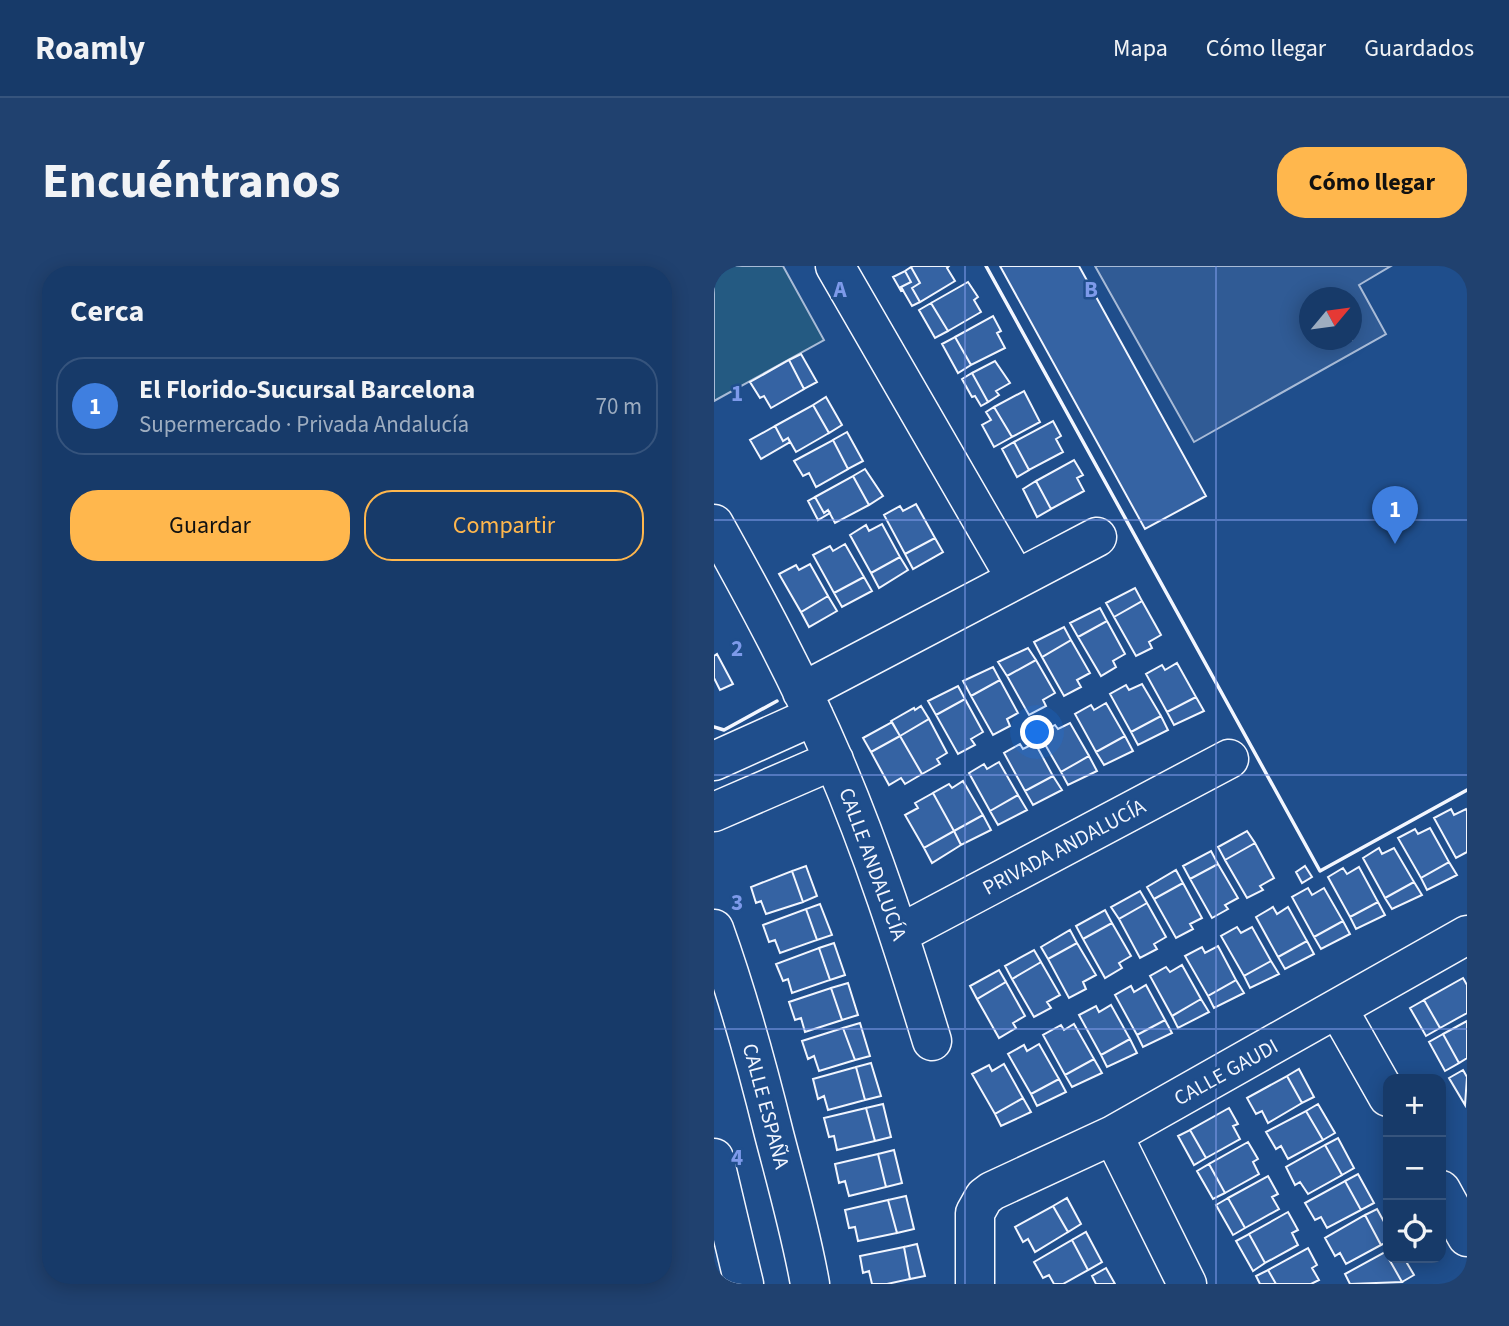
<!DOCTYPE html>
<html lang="es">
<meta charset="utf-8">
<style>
body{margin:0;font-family:"Source Sans 3",sans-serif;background:#20416f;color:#f1f3f6}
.controls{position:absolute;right:21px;bottom:21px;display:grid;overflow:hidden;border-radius:14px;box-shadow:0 4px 18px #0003}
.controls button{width:63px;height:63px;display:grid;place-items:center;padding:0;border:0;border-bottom:2px solid #36547d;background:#173a69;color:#f1f3f6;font:35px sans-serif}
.compass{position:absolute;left:585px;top:21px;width:63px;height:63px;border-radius:50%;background:#173a69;box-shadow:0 4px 18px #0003;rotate:61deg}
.you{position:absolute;left:324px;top:467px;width:24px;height:24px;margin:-18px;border:5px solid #fff;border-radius:50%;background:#1a73e8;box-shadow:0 0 0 10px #1a73e833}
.badge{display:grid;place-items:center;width:46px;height:46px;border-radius:50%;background:#ffb74d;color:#fff;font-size:23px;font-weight:700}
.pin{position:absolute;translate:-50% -58px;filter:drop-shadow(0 2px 4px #0008)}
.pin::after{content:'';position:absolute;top:37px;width:24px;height:21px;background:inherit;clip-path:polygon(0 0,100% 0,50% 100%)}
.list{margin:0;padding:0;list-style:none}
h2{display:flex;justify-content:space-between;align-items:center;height:91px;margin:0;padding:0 28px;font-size:30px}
h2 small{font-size:23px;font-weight:400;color:#9eadc0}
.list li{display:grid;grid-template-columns:46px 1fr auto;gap:21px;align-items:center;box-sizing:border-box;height:98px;margin:0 14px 14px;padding:0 14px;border:2px solid #36547d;border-radius:28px}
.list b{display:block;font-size:26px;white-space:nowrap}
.list p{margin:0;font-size:23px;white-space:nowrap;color:#9eadc0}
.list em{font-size:23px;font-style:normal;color:#9eadc0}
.actions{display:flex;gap:14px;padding:21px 28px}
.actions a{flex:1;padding:16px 0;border:2px solid #ffb74d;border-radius:28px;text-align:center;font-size:24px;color:#ffb74d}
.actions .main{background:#ffb74d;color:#111}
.icon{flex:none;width:38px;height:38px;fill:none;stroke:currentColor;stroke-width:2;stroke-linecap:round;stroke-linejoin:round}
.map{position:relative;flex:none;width:753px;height:1018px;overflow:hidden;border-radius:28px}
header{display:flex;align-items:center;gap:42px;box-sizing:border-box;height:98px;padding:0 35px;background:#173a69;border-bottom:2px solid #36547d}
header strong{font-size:33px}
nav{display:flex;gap:38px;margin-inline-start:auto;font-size:24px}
.intro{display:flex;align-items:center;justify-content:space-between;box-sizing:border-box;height:168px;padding:0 42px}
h1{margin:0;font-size:49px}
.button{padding:18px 32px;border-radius:28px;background:#ffb74d;color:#111;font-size:24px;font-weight:700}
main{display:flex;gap:42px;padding:0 42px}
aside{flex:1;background:#173a69;border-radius:28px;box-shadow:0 4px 18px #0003}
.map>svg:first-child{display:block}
</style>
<header>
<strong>Roamly</strong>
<nav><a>Mapa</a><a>Cómo llegar</a><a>Guardados</a></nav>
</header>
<div class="intro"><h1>Encuéntranos</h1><a class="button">Cómo llegar</a></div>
<main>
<aside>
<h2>Cerca<small></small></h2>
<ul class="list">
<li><span class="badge" style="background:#3f7fe0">1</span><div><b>El Florido-Sucursal Barcelona</b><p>Supermercado · Privada Andalucía</p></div><em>70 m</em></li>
</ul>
<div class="actions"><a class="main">Guardar</a><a>Compartir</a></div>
</aside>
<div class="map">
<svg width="753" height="1018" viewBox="0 0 753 1018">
<rect width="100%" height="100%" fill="#1f4e8c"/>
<path fill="#245a82" stroke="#a8bbd7" stroke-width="2" d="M0,0h69l41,74 -110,61z"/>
<path fill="#305b95" stroke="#a8bbd7" stroke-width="2" fill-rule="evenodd" d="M381,0h296l-32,19 27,49 -192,108zM596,32h42v42h-42z"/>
<path fill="#3563a3" stroke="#f2f6ff" stroke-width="2" d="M199,0h36l-2,2 8,13 -35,21 -8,-14 8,-5 -9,-16z
M286,0h79l127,230 -61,33z
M197,1l9,16 -8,5 8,14 -8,4 -11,-19 10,-5 -6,-11z
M191,5l6,11 -10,5 2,3 -2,1 -8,-14z
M254,16l10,15 -4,3 7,12 -33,19 -17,-28z
M217,37l17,28 -13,7 -16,-28z
M279,50l8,15 -4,2 8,15 -34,17 -16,-28z
M241,71l16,28 -13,8 -16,-29z
M87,88l16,28 -13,7 -15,-29z
M75,94l15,29 -33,19 -7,-12 -4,2 -10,-16z
M281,95l15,22 -14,8 3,4 -11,7 -16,-29z
M258,107l16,29 -7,4 -6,-10 -3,1 -10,-18z
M310,125l16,31 -28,15 -18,-30z
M112,131l16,28 -13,8 -16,-28z
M99,139l16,28 -33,19 -8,-14 -5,3 -8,-15z
M280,141l18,30 -18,10 -12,-22 9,-5 -5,-8z
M339,155l8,15 -5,3 7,13 -34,18 -15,-28z
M61,160l8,15 5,-3 2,4 -29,17 -11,-19z
M133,166l16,29 -15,8 -15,-29z
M119,174l15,29 -32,18 -7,-14 -6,3 -9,-15z
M300,176l15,28 -12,7 -15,-28z
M360,194l9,15 -6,3 7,13 -33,18 -15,-28z
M151,203l18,27 -14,9 -16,-29z
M139,210l16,29 -34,18 -7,-13 -4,3 -9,-16z
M322,215l15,28 -14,8 -14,-28z
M101,231l9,16 4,-3 2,3 -12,7 -10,-19z
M202,238l19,34 -30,16 -21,-39 16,-9 3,5z
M168,258l18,33 -29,16 -21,-38 16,-10 3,6z
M221,272l8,14 -30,17 -8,-15z
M131,278l19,33 -30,16 -21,-38 17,-9 3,5z
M186,291l8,13 -29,18 -8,-15z
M96,298l18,32 -27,16 -22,-38 17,-9 3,5z
M150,311l8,14 -30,16 -8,-14z
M421,322l7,13 -28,16 -8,-14z
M114,330l9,15 -28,16 -8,-15z
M428,335l19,34 -12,7 3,6 -16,8 -22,-39z
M386,342l7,13 -29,16 -8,-14z
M393,355l18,33 -12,7 3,6 -15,9 -23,-39z
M350,361l7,13 -29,17 -8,-15z
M357,374l19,33 -13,7 4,7 -17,9 -22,-39z
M314,382l8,12 -29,16 -9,-14z
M3,388l16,30 -13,6 -6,-12v-22z
M322,394l19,33 -12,7 3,6 -17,9 -22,-39z
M463,397l19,34 -29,15 -21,-38 16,-9 3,5z
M279,401l7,13 -29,16 -8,-15z
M286,414l18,33 -11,6 3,7 -17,9 -22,-39z
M428,418l19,32 -30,16 -21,-38 16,-9 3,5z
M244,420l7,13 -29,16 -8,-14z
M482,431l8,14 -30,14 -7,-13z
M251,433l18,33 -12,7 4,6 -17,9 -22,-39z
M392,437l19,33 -29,16 -21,-38 16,-9 3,5z
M207,440l8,13 -29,17 -9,-15 23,-13 1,2z
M447,450l7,14 -30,15 -7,-13z
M215,453l18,34 -10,6 3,5 -18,10 -22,-38z
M178,456l8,14 -29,16 -8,-14z
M356,457l19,33 -28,16 -22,-38 16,-9 3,4z
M186,470l22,38 -17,10 -4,-6 -12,7 -18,-33z
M411,470l8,15 -29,14 -8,-13z
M321,477l18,33 -28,15 -21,-38 16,-9 3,5z
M375,490l8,15 -29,14 -7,-13z
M285,496l19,33 -28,16 -21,-38 15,-9 3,5z
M339,510l9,14 -29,15 -8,-14z
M249,515l20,34 -29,16 -21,-38 16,-9 3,4z
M219,527l21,38 -30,17 -19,-33 13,-7 -3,-5z
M304,529l9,15 -29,15 -8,-14z
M737,543l3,6 12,-6 1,2v41l-11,6 -22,-40z
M269,549l8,15 -30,15 -7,-14z
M716,562l19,34 -28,16 -23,-40 17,-9 3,5z
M240,565l7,14 -29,18 -8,-15z
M533,565l8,12 -30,17 -7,-13z
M541,577l19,35 -14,8 3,4 -16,8 -22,-38z
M665,582l3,6 12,-6 20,34 -29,16 -22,-40z
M497,585l7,13 -28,15 -7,-13z
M735,596l8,13 -30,15 -6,-12z
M504,598l20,34 -13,7 3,4 -16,9 -22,-39z
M92,600l11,30 -14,6 -11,-31z
M591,600l7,11 -10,6 -6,-11z
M645,601l19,35 -28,15 -22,-40 15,-9 4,6z
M462,604l7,13 -29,16 -7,-12z
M78,605l11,31 -37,12 -5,-13 -5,2 -5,-16z
M700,616l8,13 -30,14 -7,-11z
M469,617l19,35 -12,6 3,5 -17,9 -22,-39z
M594,622l4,7 12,-7 19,33 -29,16 -22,-40z
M426,625l7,12 -28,16 -8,-12z
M664,636l7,13 -29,14 -6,-12z
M433,637l19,34 -12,7 3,5 -17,9 -21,-39z
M106,638l12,31 -15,5 -11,-31z
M559,641l4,7 11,-7 19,34 -29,16 -22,-40z
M92,643l11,31 -37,13 -5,-13 -6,2 -6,-17z
M391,644l7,13 -29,16 -7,-13z
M629,655l7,13 -29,15 -7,-12z
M398,657l19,33 -12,7 3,5 -17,10 -22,-39z
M523,661l4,6 11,-6 19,34 -27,15 -23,-40z
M356,664l7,13 -29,16 -7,-12z
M593,675l7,13 -29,15 -7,-12z
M120,677l11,32 -15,5 -11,-32z
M363,677l19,32 -13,7 3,7 -17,9 -21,-39z
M504,680l18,34 -28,16 -23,-40 17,-9 3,6z
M105,682l11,32 -38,13 -4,-14 -5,2 -7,-17z
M320,684l7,12 -29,17 -7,-13z
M557,695l8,13 -29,14 -6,-12z
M327,696l19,33 -13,7 4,6 -17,9 -22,-38z
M468,699l19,34 -29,17 -22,-40 16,-9 4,5z
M285,704l7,12 -29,17 -7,-13z
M749,712l4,7v28l-27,15 -16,-28z
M522,714l8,13 -30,15 -6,-12z
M292,716l19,34 -12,7 3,5 -17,10 -22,-39z
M134,717l10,32 -16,5 -11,-32z
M432,719l19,35 -28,15 -22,-40 16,-9 3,6z
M117,722l11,32 -37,12 -4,-14 -6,2 -6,-18z
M487,733l8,13 -31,16 -6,-12z
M710,734l16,28 -14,8 -16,-28z
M397,739l19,34 -29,16 -22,-40 17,-9 3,6z
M451,754l7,13 -29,14 -6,-12z
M753,755v37l-8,5 -16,-29z
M146,757l10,33 -15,4 -12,-32z
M360,758l20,35 -29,16 -22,-40 18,-10 3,5z
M129,762l12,32 -36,11 -5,-15 -6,3 -6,-18z
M729,768l16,29 -14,8 -16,-29z
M416,773l7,14 -30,14 -6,-12z
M325,778l20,35 -28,15 -23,-40 16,-9 3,6z
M380,793l8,14 -30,14 -7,-12z
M157,797l10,33 -16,4 -9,-33z
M290,798l19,34 -28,16 -23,-40 17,-9 3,6z
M142,801l9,33 -37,10 -4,-14 -6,3 -5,-20z
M585,803l15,28 -12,6 -15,-27z
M749,804l4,7 -2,28 -16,-27z
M573,810l15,27 -34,20 -6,-12 -6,3 -9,-16z
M345,813l7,13 -29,14 -6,-12z
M309,832l8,14 -30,14 -6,-12z
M169,838l8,33 -16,4 -9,-33z
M604,838l17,29 -12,7 -17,-29z
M152,842l9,33 -38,9 -3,-14 -5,1 -5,-19z
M515,842l9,16 -5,2 7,13 -34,19 -16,-28z
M592,845l17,29 -35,19 -7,-13 -5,3 -10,-17z
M476,864l16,28 -12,7 -16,-29z
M624,872l16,30 -12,7 -17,-30z
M534,876l10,17 -5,3 6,12 -34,19 -16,-29z
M611,879l17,30 -34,19 -8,-12 -5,3 -9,-18z
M180,884l8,33 -16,4 -8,-33z
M164,888l8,33 -37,9 -4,-15 -6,2 -4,-19z
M495,898l16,29 -12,6 -16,-28z
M644,908l16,29 -13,7 -16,-29z
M554,910l10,18 -6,3 7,12 -34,19 -17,-30z
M631,915l16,29 -34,18 -6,-11 -6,3 -10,-17z
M192,930l8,33 -17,4 -9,-33z
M353,932l14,26 -13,8 -15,-26z
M514,932l17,30 -12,7 -17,-30z
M174,934l9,33 -39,8 -3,-14 -6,1 -4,-18z
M339,940l15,26 -33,20 -7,-13 -5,3 -8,-15z
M663,943l11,20v12l-7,4 -16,-30z
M574,946l10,18 -6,3 6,12 -33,18 -16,-29z
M651,949l16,30 -35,19 -6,-11 -5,3 -10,-18z
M372,966l16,30 -14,8 -16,-30z
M535,968l16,29 -12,8 -17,-30z
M358,974l16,30 -25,14h-9l-5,-9 -6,3 -9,-16z
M203,978l8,32 -15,3 -6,-32z
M190,981l6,32 -23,5h-15l-3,-13 -6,2 -3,-17z
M594,982l9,17 -5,3 7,12 -8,4h-35l-8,-14z
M674,984v8h16l10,17 -12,7 -17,-30z
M671,986l17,30 -52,2 -5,-10z
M392,1002l9,16h-19l-4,-8z
M554,1004l8,14h-16l-4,-8z"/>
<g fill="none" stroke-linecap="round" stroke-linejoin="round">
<defs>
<path id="minor" d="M121,0l181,313
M0,258c43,77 85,155 120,237 39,91 69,185 98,280
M88,426l295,-155
M0,495l100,-45
M0,546l120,-52
M0,663c24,67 43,136 60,205 13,50 27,99 36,150
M185,668l330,-175
M624,743l50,88
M399,869l74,149
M0,892l30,126
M727,924l26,47
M261,1018v-71l9,-16 8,-6 121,-56 354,-200"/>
</defs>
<use href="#minor" stroke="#f2f6ff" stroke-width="41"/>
<use href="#minor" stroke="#1f4e8c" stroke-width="38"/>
<path stroke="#f2f6ff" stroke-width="3.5" d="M272,0l334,605 147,-81
M0,461l10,3 53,-29"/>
</g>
<path fill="none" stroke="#7d9aea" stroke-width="2" stroke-opacity="0.55" d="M251,0v1018M502,0v1018M0,254h753M0,509h753M0,763h753"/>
<g text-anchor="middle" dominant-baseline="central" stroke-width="5" stroke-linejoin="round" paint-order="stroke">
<g font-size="21" fill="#f2f6ff" stroke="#1f4e8c">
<text transform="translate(350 581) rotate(-28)">PRIVADA ANDALUCÍA</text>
<text transform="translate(159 598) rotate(70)">CALLE ANDALUCÍA</text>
<text transform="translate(512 806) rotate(-29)">CALLE GAUDI</text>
<text transform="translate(52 840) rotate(75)">CALLE ESPAÑA</text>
</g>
</g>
<g font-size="23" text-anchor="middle" font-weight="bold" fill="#7d9aea" stroke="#1f4e8c" stroke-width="5" stroke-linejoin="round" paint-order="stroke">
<text x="126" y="31">A</text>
<text x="377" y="31">B</text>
<text x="23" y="135">1</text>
<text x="23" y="390">2</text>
<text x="23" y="644">3</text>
<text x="23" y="899">4</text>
</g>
</svg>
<div class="controls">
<button>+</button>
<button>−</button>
<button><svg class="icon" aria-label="locate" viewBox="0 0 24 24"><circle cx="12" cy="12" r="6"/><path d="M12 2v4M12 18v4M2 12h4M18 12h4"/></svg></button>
</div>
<svg class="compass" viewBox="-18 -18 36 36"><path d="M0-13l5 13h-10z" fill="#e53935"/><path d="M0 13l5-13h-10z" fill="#9eadc0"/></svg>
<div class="you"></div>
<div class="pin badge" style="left:681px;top:278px;background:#3f7fe0">1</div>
</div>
</main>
